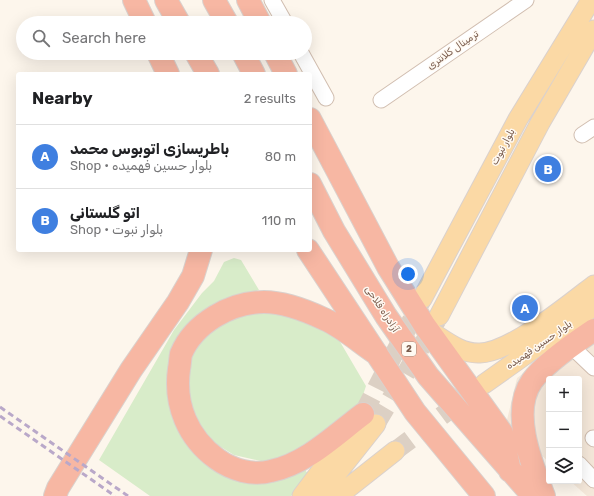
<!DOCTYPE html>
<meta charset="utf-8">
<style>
body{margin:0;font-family:Rubik,Vazirmatn,sans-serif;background:#f6f6f6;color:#202124}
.controls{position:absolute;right:12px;bottom:12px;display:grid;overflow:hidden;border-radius:4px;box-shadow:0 4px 16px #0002}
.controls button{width:36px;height:36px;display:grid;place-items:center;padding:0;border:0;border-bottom:1px solid #e0e0e0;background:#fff;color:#202124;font:20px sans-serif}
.you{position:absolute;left:408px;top:274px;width:14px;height:14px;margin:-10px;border:3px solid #fff;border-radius:50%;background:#1a73e8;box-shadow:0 0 0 6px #1a73e833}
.badge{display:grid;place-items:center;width:26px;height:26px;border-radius:50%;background:#1a73e8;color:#fff;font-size:13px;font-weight:700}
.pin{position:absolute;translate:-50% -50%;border:2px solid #fff;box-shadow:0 1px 4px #0006}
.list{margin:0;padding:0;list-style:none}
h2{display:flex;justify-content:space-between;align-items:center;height:52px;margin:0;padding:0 16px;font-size:17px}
h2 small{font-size:13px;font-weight:400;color:#757577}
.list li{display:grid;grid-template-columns:26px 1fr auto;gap:12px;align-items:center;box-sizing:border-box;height:64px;padding:0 16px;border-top:1px solid #e0e0e0}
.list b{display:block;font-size:15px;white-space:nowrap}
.list p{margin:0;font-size:13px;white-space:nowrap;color:#757577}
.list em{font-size:13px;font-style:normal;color:#757577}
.icon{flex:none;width:22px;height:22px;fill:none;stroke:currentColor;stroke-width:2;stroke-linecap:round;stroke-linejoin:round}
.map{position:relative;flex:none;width:594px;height:496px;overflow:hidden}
.search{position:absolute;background:#fff;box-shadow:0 4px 16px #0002;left:16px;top:16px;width:296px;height:44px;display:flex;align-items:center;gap:10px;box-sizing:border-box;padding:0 14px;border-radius:22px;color:#757577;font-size:15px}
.panel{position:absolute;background:#fff;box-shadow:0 4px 16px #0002;left:16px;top:72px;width:296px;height:180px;border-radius:4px}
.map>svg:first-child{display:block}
</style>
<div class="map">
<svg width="594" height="496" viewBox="0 0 594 496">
<rect width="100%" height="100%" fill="#fdf6ec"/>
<path fill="#f5e8da" d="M594,322v174h-7l-17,-15h9v-102h-30v83l-43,-38 11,-46z"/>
<path fill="#d8ecc9" d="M234,258l7,2 18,30 -43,17 -47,91 3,19 13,20 18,18 102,15 4,5 -18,21h-141l-51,-36 75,-130 28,-37 12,-12 10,-19z
M251,308l46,5 42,27 27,46 -7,21 -37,33 -52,23 -36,-8 -18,-11 -22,-20 -11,-40 4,-22 14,-24 24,-20z"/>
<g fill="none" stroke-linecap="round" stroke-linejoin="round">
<path stroke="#dcd0c4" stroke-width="19" stroke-dasharray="19 10" stroke-linecap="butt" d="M363,414l59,-114
M376,424l61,-104
M395,451l89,-67"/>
<defs>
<path id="minor" d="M272,0l13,23
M301,53l25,45
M381,100l145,-100
M582,135l12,-8
M571,346l23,22
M593,438l1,1
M579,464l15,16"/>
<path id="major" d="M422,299l96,-180 73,-119
M439,316l101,-193 54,-93
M433,333c14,9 29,21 47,20 31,-1 88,-48 114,-68
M484,384l110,-78
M302,496l52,-69
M319,496l57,-72
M338,496l57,-45"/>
<path id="highway" d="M134,0l11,23
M166,0l13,23
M214,0l13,23
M248,0l12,23
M158,53l10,21
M196,53l12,21
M243,53l11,21
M275,53l11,21
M310,119l78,148 37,59 77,107 8,38
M310,184l24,47 52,85 42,60 105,120
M308,250l107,162 69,84
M363,414c-28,21 -57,50 -92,57 -18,5 -39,-1 -54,-12 -29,-21 -43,-54 -38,-90 1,-4 1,-10 2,-15 13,-31 50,-52 83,-52 19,0 43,9 60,17 19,8 36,24 53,35
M55,496l3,-8 73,-118 47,-68 15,-26 8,-26
M544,496c-12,-31 -34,-84 -12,-115 13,-18 44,-39 62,-51"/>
</defs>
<use href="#minor" stroke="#d1beb0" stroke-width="17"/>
<use href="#major" stroke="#dad1cd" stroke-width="21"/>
<use href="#highway" stroke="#dad1cd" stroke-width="24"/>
<use href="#minor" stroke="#fff" stroke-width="15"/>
<use href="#major" stroke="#fbd9a5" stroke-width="19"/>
<use href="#highway" stroke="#f7b7a3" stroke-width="22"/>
<path stroke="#b9a8c9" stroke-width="3" stroke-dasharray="6 4" stroke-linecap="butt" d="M0,407l128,89
M0,416l115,80"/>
</g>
<g text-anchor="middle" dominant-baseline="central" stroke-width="3" stroke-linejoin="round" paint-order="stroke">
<rect fill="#fffaf3" stroke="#a28b7f" stroke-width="1" x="402" y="342" width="14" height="14" rx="3"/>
<g font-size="9" font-weight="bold" fill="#7a5c4d">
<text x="409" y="349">2</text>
</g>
<g font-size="10" fill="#7a5c4d" stroke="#fffaf3">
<text transform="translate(453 50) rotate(-35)">ترمینال کلانتری</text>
<text transform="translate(503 147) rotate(-62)">بلوار نبوت</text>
<text transform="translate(382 309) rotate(57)">آزادراه فلاحی</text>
<text transform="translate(539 345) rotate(-35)">بلوار حسین فهمیده</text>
</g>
</g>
</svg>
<div class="controls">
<button>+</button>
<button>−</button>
<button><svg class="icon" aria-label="layers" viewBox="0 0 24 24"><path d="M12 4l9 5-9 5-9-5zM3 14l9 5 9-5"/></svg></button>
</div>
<div class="you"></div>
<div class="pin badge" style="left:525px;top:308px;background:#3f7fe0">A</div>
<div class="pin badge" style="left:548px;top:169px;background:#3f7fe0">B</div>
<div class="search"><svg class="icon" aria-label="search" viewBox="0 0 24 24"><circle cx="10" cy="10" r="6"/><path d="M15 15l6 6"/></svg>Search here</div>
<section class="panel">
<h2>Nearby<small>2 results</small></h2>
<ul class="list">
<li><span class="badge" style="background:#3f7fe0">A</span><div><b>باطریسازی اتوبوس محمد</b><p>Shop · بلوار حسین فهمیده</p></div><em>80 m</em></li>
<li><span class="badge" style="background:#3f7fe0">B</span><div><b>اتو گلستانی</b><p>Shop · بلوار نبوت</p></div><em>110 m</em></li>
</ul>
</section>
</div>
